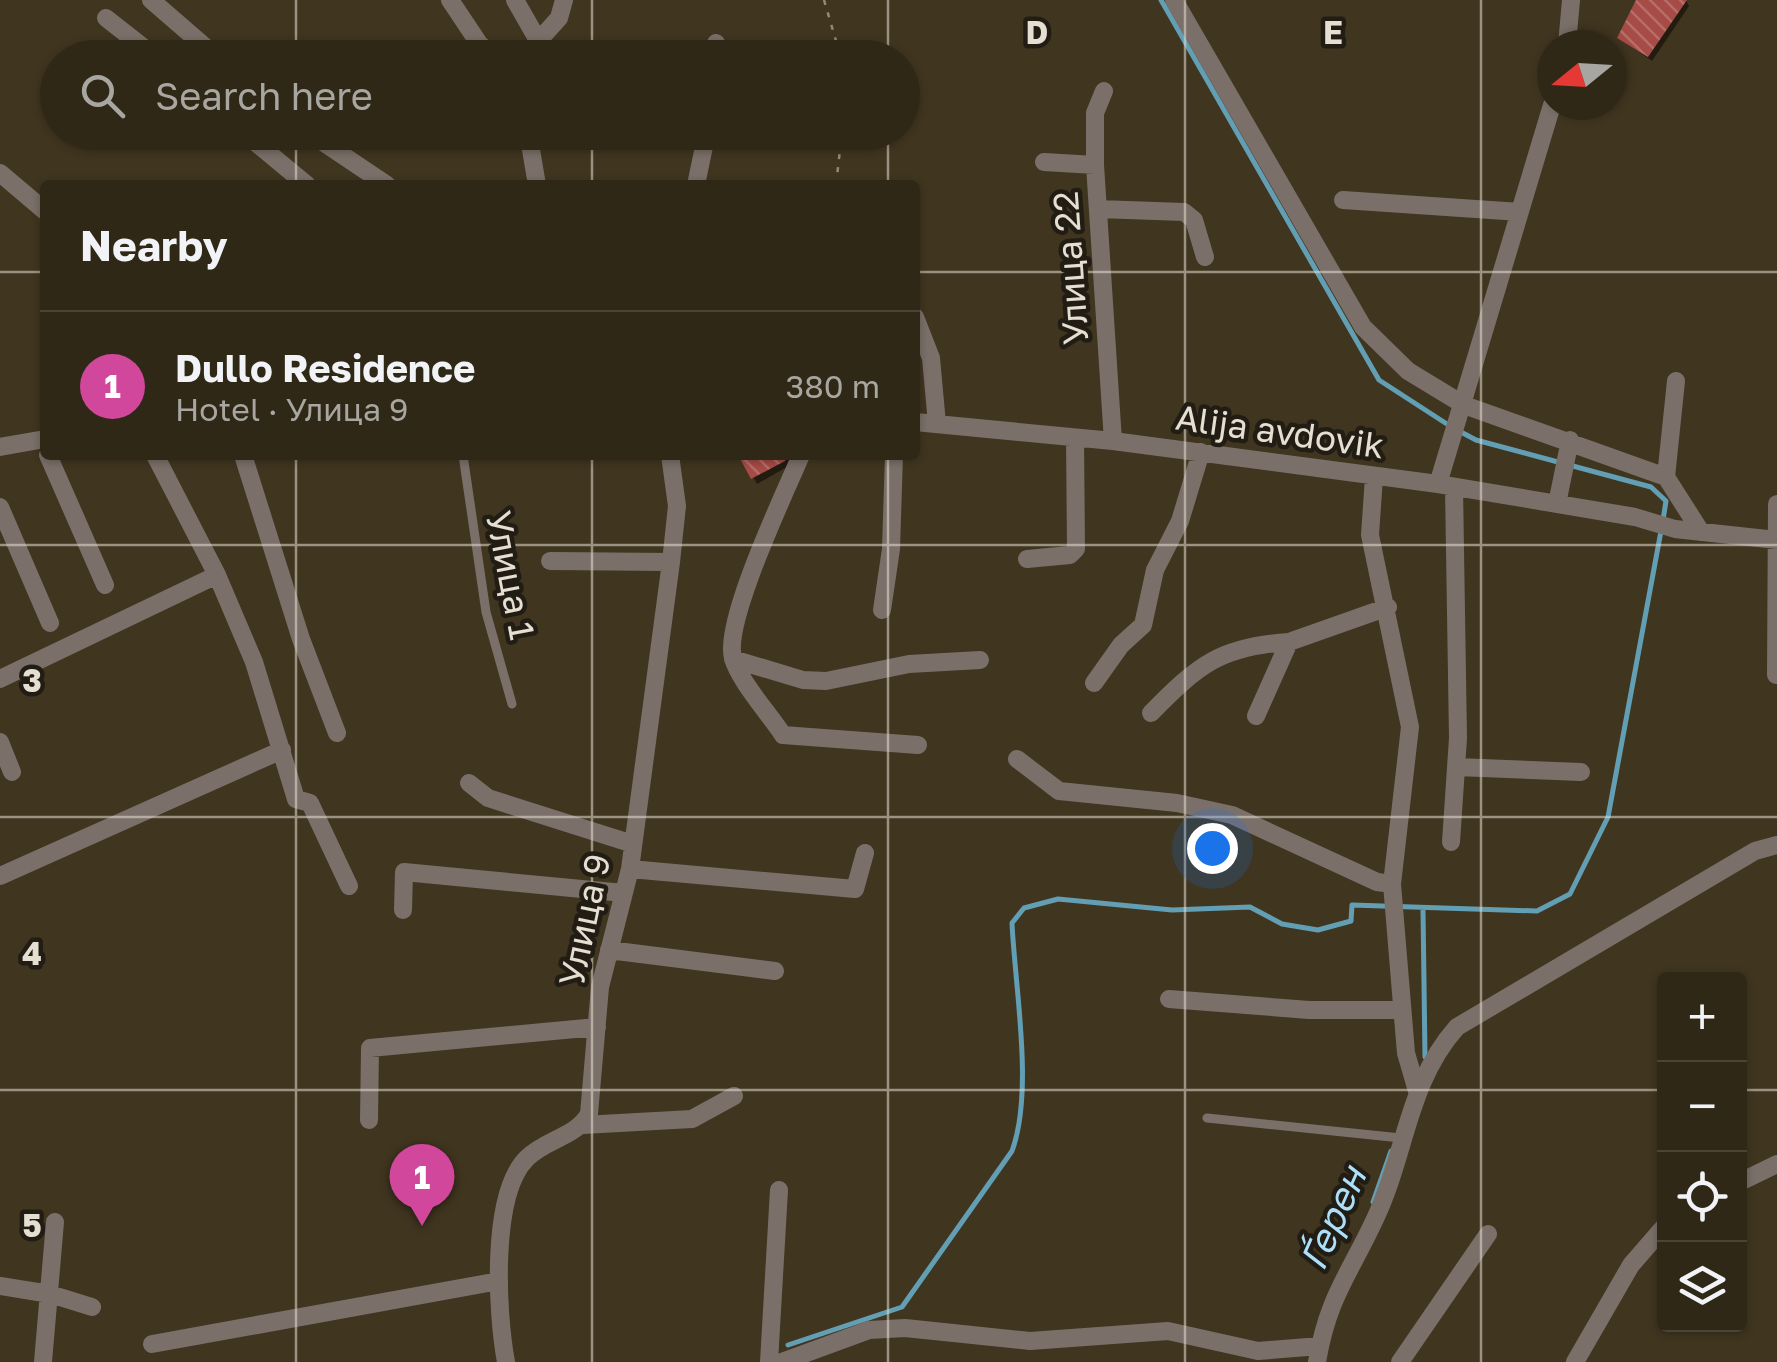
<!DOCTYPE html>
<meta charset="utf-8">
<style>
body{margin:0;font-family:"Golos Text",sans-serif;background:#3c3424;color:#f1f3f6}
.controls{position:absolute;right:30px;bottom:30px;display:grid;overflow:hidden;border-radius:10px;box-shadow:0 2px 8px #0004}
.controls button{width:90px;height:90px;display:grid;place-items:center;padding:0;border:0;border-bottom:2px solid #4b4436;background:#302817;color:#f1f3f6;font:50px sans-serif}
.compass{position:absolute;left:1537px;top:30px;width:90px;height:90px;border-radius:50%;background:#302817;box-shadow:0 2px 8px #0004;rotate:252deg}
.you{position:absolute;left:1212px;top:848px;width:35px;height:35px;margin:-25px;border:8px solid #fff;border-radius:50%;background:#1a73e8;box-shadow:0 0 0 15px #1a73e833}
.badge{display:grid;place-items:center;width:65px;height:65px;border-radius:50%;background:#53cadc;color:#fff;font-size:32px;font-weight:700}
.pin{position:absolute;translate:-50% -82px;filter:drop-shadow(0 2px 5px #0008)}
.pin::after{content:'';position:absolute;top:52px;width:35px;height:30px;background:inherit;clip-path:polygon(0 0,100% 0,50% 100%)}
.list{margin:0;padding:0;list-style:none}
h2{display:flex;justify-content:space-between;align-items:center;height:130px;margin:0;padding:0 40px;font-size:42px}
h2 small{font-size:32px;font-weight:400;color:#a8a6a1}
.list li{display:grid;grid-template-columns:65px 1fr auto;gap:30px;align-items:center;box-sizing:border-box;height:150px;padding:0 40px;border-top:2px solid #4b4436}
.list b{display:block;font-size:38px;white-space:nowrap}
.list p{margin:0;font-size:32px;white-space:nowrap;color:#a8a6a1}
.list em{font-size:32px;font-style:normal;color:#a8a6a1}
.icon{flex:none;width:55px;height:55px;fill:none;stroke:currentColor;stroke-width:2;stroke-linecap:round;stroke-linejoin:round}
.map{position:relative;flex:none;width:1777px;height:1362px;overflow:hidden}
.search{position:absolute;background:#302817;box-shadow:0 2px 8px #0004;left:40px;top:40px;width:880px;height:110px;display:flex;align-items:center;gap:25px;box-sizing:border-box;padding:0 35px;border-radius:55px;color:#a8a6a1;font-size:38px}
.panel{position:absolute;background:#302817;box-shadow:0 2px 8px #0004;left:40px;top:180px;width:880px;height:280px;border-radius:10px}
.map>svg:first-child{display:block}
</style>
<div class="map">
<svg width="1777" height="1362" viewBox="0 0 1777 1362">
<defs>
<pattern id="building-back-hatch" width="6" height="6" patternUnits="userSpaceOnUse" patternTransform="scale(2.5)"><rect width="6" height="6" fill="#a74b46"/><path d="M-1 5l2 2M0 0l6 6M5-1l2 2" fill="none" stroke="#b76d68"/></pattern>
</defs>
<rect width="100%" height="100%" fill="#40351f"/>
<path fill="#0007" d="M1640,0h46l3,6 -37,55 -32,-23z
M741,455h53l-7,12 -30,17z"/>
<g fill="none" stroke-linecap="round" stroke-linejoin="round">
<path stroke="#639fb4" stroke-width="5" d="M1161,0l218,380 71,46
M1459,431l17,9 175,47 15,14 -3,19
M1423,910l2,147
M1373,1202l18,-51
M788,1345l114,-38 110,-156c22,-60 3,-162 0,-228l12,-15 34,-9 114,11 78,-3 32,17 36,6 33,-9 1,-16 185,6 33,-17 38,-77 53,-286"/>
</g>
<path fill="url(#building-back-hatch)" d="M1636,0h51l-39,57 -31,-19z
M738,455h49l-2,6 -34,18z"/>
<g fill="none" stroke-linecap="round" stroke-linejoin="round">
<path stroke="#928978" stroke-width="2.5" stroke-dasharray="5 8" stroke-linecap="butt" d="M824,0l17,58
M836,185l6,-53"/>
<path stroke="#7b7069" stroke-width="9" d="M463,455l23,157 26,92
M1207,1118l194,20"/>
<path stroke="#7b7069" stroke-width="18" d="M151,0l67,58
M450,0l30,45 19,13
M515,0l24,42
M1174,0l189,327 45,44 56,34 202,72 35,55
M106,18l51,40
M1567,45l4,-45
M523,58l36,-40 5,-18
M715,58l1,-15
M1104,91l-9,22v52l18,276
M243,132l64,53
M308,132l79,53
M528,132l9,53
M1044,162l51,3
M0,173l45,38
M696,185l11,-53
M1343,200l177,12
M1098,209l86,3 10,8 11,37
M915,317l16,41 6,66
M915,422l198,19 325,43 197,33 40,12 102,11
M0,447l45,-8
M48,455l57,130
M155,455l62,120 37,87 42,137 14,4 39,83
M243,455l58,184 36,94
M801,455c-16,38 -78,167 -68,203 5,21 37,57 50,77l135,10
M1374,477l-4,58 40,192 -18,157 14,169 11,38
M1666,477l10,-96
M1438,484l114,-379
M1557,504l13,-64
M0,507l50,116
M1027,559l43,-4 6,-6 -1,-111
M550,561l121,1
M882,610l9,-61 3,-94
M733,659l70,21 23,1 83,-17 71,-4
M1776,675l1,-171
M0,679l217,-104
M1094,683l27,-38 22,-20 12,-55 25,-49 21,-69
M1151,713c47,-48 70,-67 138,-71
M1256,716l33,-74 99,-35
M0,742l12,30
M1017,759l42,32 118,12 55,12 145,67 15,2
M1457,767l124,5
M469,783l19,15 145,46
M1451,842l7,-104 -4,-251
M630,869l225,20 10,-36
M0,876l282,-126
M403,910l1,-38 220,21
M609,950l166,21
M1169,999l140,11h92
M369,1120l1,-72 227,-21
M583,1125l109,-6 42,-23
M1740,1182l37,-18
M0,1286l50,8 42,13
M152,1344l347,-63
M43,1362l12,-140
M506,1362c-9,-48 -16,-168 21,-204 19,-19 49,-21 62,-44l11,-127 30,-118 41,-307 6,-56 -7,-51
M769,1362l10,-172
M782,1362l87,-32 36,-2 125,13 138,-10 90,20 62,-5
M1317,1362c11,-65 32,-87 58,-143 31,-65 32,-136 82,-192l298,-176 22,-6
M1400,1362l88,-128
M1575,1362l56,-97 33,-38"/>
</g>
<path fill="none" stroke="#e5dfd2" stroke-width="2.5" stroke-opacity="0.55" d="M296,0v58M592,0v58M888,0v58M1185,0v1362M1481,0v1362M296,132v53M592,132v53M888,132v53M0,272h45M915,272h862M296,455v907M592,455v907M888,455v907M0,545h1777M0,817h1777M0,1090h1664M1740,1090h37"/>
<g text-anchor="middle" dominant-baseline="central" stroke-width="9" stroke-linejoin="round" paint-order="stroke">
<g font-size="35" fill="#e5dfd2" stroke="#221d14">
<text transform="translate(1070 268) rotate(-94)">Улица 22</text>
<text transform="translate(1280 431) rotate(8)">Alija avdovik</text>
<text transform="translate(511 575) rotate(79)">Улица 1</text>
<text transform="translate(584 920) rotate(-78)">Улица 9</text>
</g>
<g font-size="38" font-style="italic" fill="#aedff8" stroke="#221d14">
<text transform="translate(1332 1218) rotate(-66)">Ѓерен</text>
</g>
</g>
<g font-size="32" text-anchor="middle" font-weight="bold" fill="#e5dfd2" stroke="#221d14" stroke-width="9" stroke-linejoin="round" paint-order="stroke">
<text x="1037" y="44">D</text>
<text x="1333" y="44">E</text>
<text x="32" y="692">3</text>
<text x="32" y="965">4</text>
<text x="32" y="1237">5</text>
</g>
</svg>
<div class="controls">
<button>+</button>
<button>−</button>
<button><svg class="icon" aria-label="locate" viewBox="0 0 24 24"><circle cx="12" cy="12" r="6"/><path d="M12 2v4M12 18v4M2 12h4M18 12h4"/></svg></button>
<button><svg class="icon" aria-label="layers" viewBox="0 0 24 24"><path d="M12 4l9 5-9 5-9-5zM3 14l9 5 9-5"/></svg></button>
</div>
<svg class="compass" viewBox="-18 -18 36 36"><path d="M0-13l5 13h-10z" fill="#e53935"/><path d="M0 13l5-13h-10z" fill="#a8a6a1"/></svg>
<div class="you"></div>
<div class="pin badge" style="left:422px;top:1226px;background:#d1479c">1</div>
<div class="search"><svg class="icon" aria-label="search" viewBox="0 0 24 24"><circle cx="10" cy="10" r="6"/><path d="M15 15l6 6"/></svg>Search here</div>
<section class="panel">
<h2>Nearby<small></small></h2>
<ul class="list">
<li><span class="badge" style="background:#d1479c">1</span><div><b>Dullo Residence</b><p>Hotel · Улица 9</p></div><em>380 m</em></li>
</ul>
</section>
</div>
